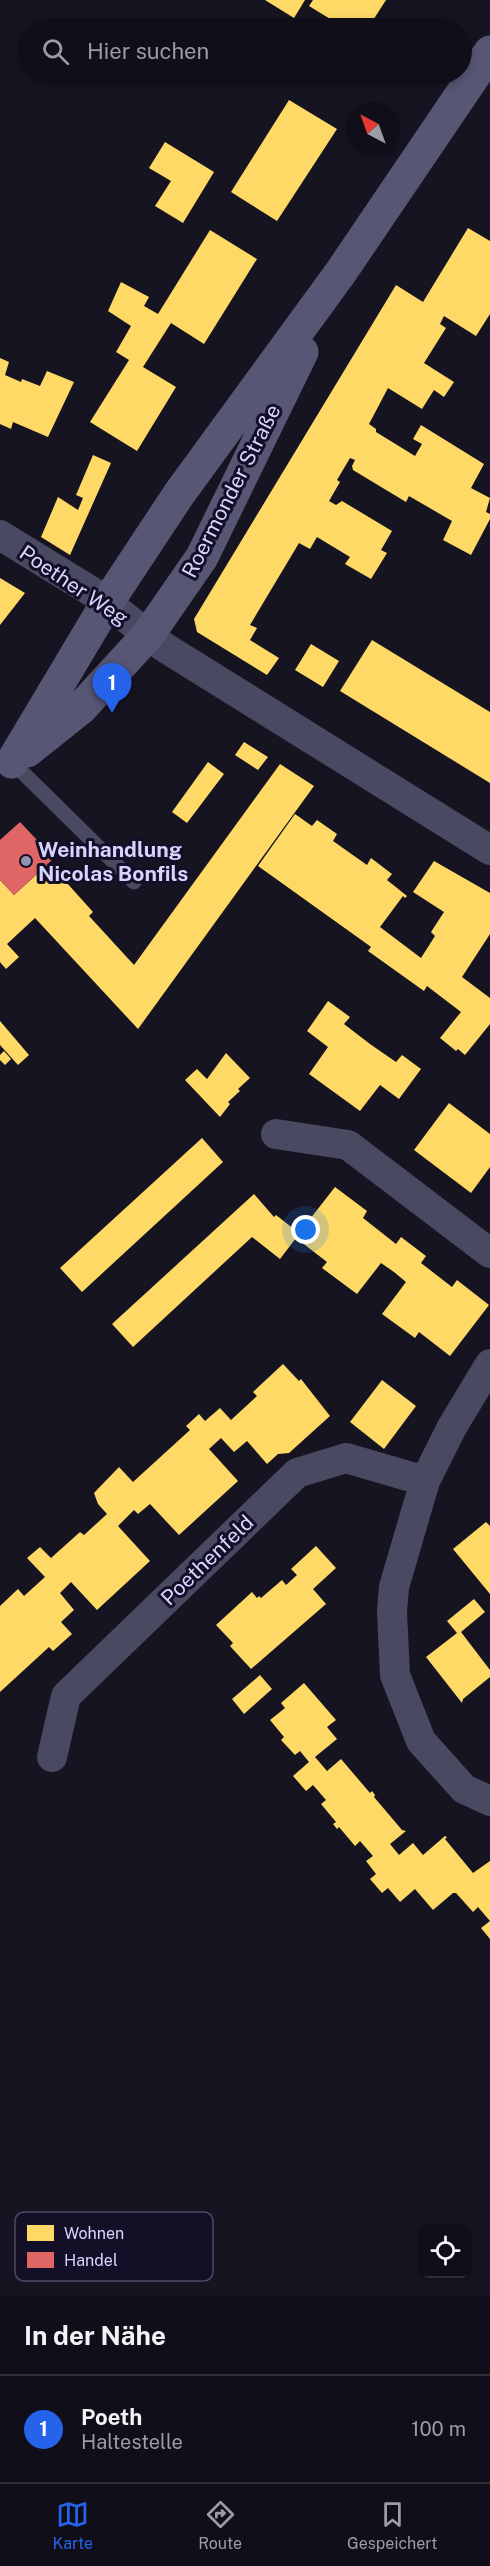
<!DOCTYPE html>
<html lang="de">
<meta charset="utf-8">
<style>
body{margin:0;font-family:"Public Sans",sans-serif;background:#1e1d26;color:#f1f3f6}
.controls{position:absolute;right:18px;bottom:18px;display:grid;overflow:hidden;border-radius:12px;box-shadow:0 3px 9px #0003}
.controls button{width:54px;height:54px;display:grid;place-items:center;padding:0;border:0;border-bottom:2px solid #302f38;background:#100f19;color:#f1f3f6;font:30px sans-serif}
.compass{position:absolute;left:346px;top:102px;width:54px;height:54px;border-radius:50%;background:#100f19;box-shadow:0 3px 9px #0003;rotate:319deg}
.you{position:absolute;left:306px;top:1230px;width:21px;height:21px;margin:-15px;border:4px solid #fff;border-radius:50%;background:#1a73e8;box-shadow:0 0 0 9px #1a73e833}
.badge{display:grid;place-items:center;width:39px;height:39px;border-radius:50%;background:#2563eb;color:#fff;font-size:20px;font-weight:700}
.pin{position:absolute;translate:-50% -50px;filter:drop-shadow(0 2px 3px #0008)}
.pin::after{content:'';position:absolute;top:32px;width:21px;height:18px;background:inherit;clip-path:polygon(0 0,100% 0,50% 100%)}
.list{margin:0;padding:0;list-style:none}
h2{display:flex;justify-content:space-between;align-items:center;height:78px;margin:0;padding:0 24px;font-size:26px}
h2 small{font-size:20px;font-weight:400;color:#9c9ca2}
.list li{display:grid;grid-template-columns:39px 1fr auto;gap:18px;align-items:center;box-sizing:border-box;height:108px;padding:0 24px;border-top:2px solid #302f38}
.list b{display:block;font-size:22px;white-space:nowrap}
.list p{margin:0;font-size:20px;white-space:nowrap;color:#9c9ca2}
.list em{font-size:20px;font-style:normal;color:#9c9ca2}
.icon{flex:none;width:33px;height:33px;fill:none;stroke:currentColor;stroke-width:2;stroke-linecap:round;stroke-linejoin:round}
.map{position:relative;flex:none;width:490px;height:2296px;overflow:hidden}
.search{position:absolute;background:#100f19;box-shadow:0 3px 9px #0003;left:18px;right:18px;top:18px;height:66px;display:flex;align-items:center;gap:15px;box-sizing:border-box;padding:0 21px;border-radius:33px;color:#9c9ca2;font-size:22px}
.sheet{height:186px;background:#100f19}
nav{display:flex;justify-content:space-around;align-items:center;box-sizing:border-box;height:84px;border-top:2px solid #302f38;background:#100f19;font-size:16px;color:#9c9ca2}
nav a{display:grid;justify-items:center;gap:3px}
nav .on{color:#2563eb}
.map>svg:first-child{display:block}
</style>
<div class="map">
<svg width="490" height="2296" viewBox="0 0 490 2296">
<rect width="100%" height="100%" fill="#161421"/>
<path fill="#ffd966" d="M265,0h40l-11,18z
M313,0h73l-18,28h-23l-36,-22z
M289,100l48,29 -60,92 -46,-29z
M165,142l49,30 -31,51 -28,-17 16,-25 -22,-13z
M468,228l22,13v73l-14,22 -32,-20 -4,8 6,4 -22,35 30,19 -10,15 -10,-7 -12,19 -34,-21 -19,36 7,5v3l39,24 7,-12 -9,-5 8,-14 63,39 -13,24 19,10 -4,14 4,2v5l-19,36 -28,-15 9,-19 -43,-25 -3,6 -53,-32 -1,-4 3,-6 -5,-2 -13,22 3,2 -11,19 7,4 6,-4 50,30 -11,19 6,3 -16,26 -26,-15 5,-7 -33,-20 -7,12 -11,-6 -49,82 7,3 -7,12 29,18 -12,17 -70,-43 -3,-13 202,-334 27,17z
M210,230l47,29 -53,85 -33,-21 -28,44 33,20 -39,64 -47,-29 39,-62 -13,-8 15,-26 -23,-15 13,-29 28,15 -5,9 14,8z
M0,358l9,4 -4,13 16,7 1,-3 18,7 7,-15 27,11 -26,55 -35,-15 -2,7 -11,-5z
M93,455l18,8 -41,92 -29,-18 17,-40 20,13 5,-12 -7,-3z
M0,578l25,15 -25,32z
M372,640l118,72v71l-150,-92z
M311,644l28,17 -16,26 -28,-17z
M244,742l24,15 -10,13 -23,-15z
M208,762l16,12 -37,49 -15,-11z
M280,764l34,22 -176,243 -103,-111 -28,26 12,13 -13,12 -6,-7v-82l14,15 35,-32 44,49 -4,4 45,49z
M295,814l17,12 5,-6 20,14 -4,7 34,24 4,-7 21,16 -5,6 20,16 -2,2 -2,-2 -23,31 41,31 14,-22 -4,-4 13,-20 -31,-20 21,-31 56,32v41l-28,43 28,21v26l-25,31 -7,-6 -2,2 -16,-13 21,-26 -34,-26 -3,5 -56,-40 3,-4 -4,-3 -109,-78z
M328,1001l22,16 -6,7 26,20 26,18 6,-7 19,14 -22,30 -19,-14 -20,26 -51,-37 19,-27 -21,-16z
M0,1021l29,34 -11,10 -18,-20z
M4,1051l7,8 -6,6 -5,-5v-5z
M226,1053l24,25 -12,11 2,2 -12,11 2,2 -10,13 -35,-37 12,-11 10,10z
M449,1103l41,31v33l-19,26 -57,-43z
M202,1138l21,24 -141,130 -22,-24z
M335,1187l32,24 -4,7 33,26 5,-7 25,19 -5,7 31,24 5,-7 32,25 -39,51 -31,-24 -4,6 -33,-24 24,-32 -12,-10 -13,-9 -24,31 -35,-26 5,-6 -31,-24 -16,21 -28,-22 -119,110 -21,-23 142,-130 20,23 2,-2 23,18z
M283,1364l16,17 2,-2 29,37 -41,37 -11,1 -11,10 -20,-23 -13,11 -13,-14 -12,11 29,32 -59,54 -29,-31 -12,10 -4,-4 -16,16 32,35 -53,49 -26,-28 -11,11 14,17 -13,12 11,12 -19,17 -4,-4 -49,45v-86l18,-17 6,7 21,-19 -18,-19 13,-11 11,11 29,-26 4,3 23,-21 -9,-10 -4,-11 25,-26 14,15 57,-52 -4,-4 13,-12 6,7 15,-13 11,12 26,-24 -4,-4z
M382,1380l34,26 -32,43 -34,-27z
M486,1522l4,4v68l-37,-45z
M316,1546l20,22 -23,21 13,15 -75,65 -21,-23 3,-3 -17,-18 36,-33 5,6 2,-2 2,2 21,-18 4,5 11,-10 -6,-6z
M474,1599l11,13 -24,20 29,38v7l-27,22 -1,4 -36,-46 31,-24 -10,-12z
M260,1675l12,14 -28,25 -12,-15z
M304,1683l32,37 -9,7 10,12 -22,18 12,14 14,-12 29,34 2,-2 3,4 -1,2 28,33 4,1 -16,13 9,11 14,-12 10,12 22,-19 2,1 -2,2 28,34 17,-12v78l-9,-11 9,-7 -12,-14 -5,5 -17,-19h-3l-20,17 -18,-21 -15,13 -12,-14 -6,5 -12,-14 6,-5 -10,-13 7,-5 -13,-15 -5,5 -16,-19 -2,2 -4,-5 3,-2 -15,-18 5,-4 -13,-15 -7,6 -13,-15 16,-14 -9,-11 -5,4 -14,-15 3,-3 -14,-17 15,-12 -4,-5z"/>
<path fill="#e06666" d="M20,822l34,36 -40,37 -14,-15v-40z"/>
<g fill="none" stroke-linecap="round" stroke-linejoin="round">
<path stroke="#4a4962" stroke-width="15" d="M12,762l122,120"/>
<path stroke="#4a4962" stroke-width="30" d="M0,535l94,58 70,54 326,203
M276,1134l72,11 142,108
M490,1364l-38,63 -27,54 -31,106 -2,25 3,63 26,66 43,48 26,12
M52,1757l14,-61 231,-223 49,-15 79,23"/>
<path stroke="#575674" stroke-width="33" d="M27,751l54,-43 67,-73 54,-78 100,-205
M12,762l95,-159 72,-109 162,-222 149,-220"/>
</g>
<circle fill="#9591b1" stroke="#130f26" stroke-width="2" cx="26" cy="861" r="6"/>
<g text-anchor="middle" dominant-baseline="central" stroke-width="6" stroke-linejoin="round" paint-order="stroke">
<g font-size="21" fill="#d9d4ff" stroke="#130f26">
<text transform="translate(231 491) rotate(-63)">Roermonder Straße</text>
<text transform="translate(74 585) rotate(34)">Poether Weg</text>
<text transform="translate(207 1560) rotate(-44)">Poethenfeld</text>
</g>
<g font-size="21" font-weight="bold" fill="#d9d4ff" stroke="#130f26" text-anchor="start">
<text x="38" y="849">Weinhandlung<tspan x="38" dy="24">Nicolas Bonfils</tspan></text>
</g>
</g>
<rect x="15" y="2212" width="198" height="69" rx="9" fill="#130f26" stroke="#4e4a67" stroke-width="1.5"/>
<rect x="27" y="2225" width="27" height="16" fill="#ffd966"/>
<rect x="27" y="2252" width="27" height="16" fill="#e06666"/>
<g font-size="16" fill="#d9d4ff">
<text x="64" y="2239">Wohnen</text>
<text x="64" y="2266">Handel</text>
</g>
</svg>
<div class="controls">
<button><svg class="icon" aria-label="locate" viewBox="0 0 24 24"><circle cx="12" cy="12" r="6"/><path d="M12 2v4M12 18v4M2 12h4M18 12h4"/></svg></button>
</div>
<svg class="compass" viewBox="-18 -18 36 36"><path d="M0-13l5 13h-10z" fill="#e53935"/><path d="M0 13l5-13h-10z" fill="#9c9ca2"/></svg>
<div class="you"></div>
<div class="pin badge" style="left:112px;top:713px">1</div>
<div class="search"><svg class="icon" aria-label="search" viewBox="0 0 24 24"><circle cx="10" cy="10" r="6"/><path d="M15 15l6 6"/></svg>Hier suchen</div>
</div>
<section class="sheet">
<h2>In der Nähe<small></small></h2>
<ul class="list">
<li><span class="badge">1</span><div><b>Poeth</b><p>Haltestelle</p></div><em>100 m</em></li>
</ul>
</section>
<nav>
<a class="on"><svg class="icon" aria-label="map" viewBox="0 0 24 24"><path d="M3 6l6-2 6 2 6-2v14l-6 2-6-2-6 2zM9 4v14M15 6v14"/></svg>Karte</a>
<a><svg class="icon" aria-label="directions" viewBox="0 0 24 24"><path d="M12 3l9 9-9 9-9-9zM9 14v-3h6M13 9l2 2-2 2"/></svg>Route</a>
<a><svg class="icon" aria-label="saved" viewBox="0 0 24 24"><path d="M7 4h10v16l-5-4-5 4z"/></svg>Gespeichert</a>
</nav>
